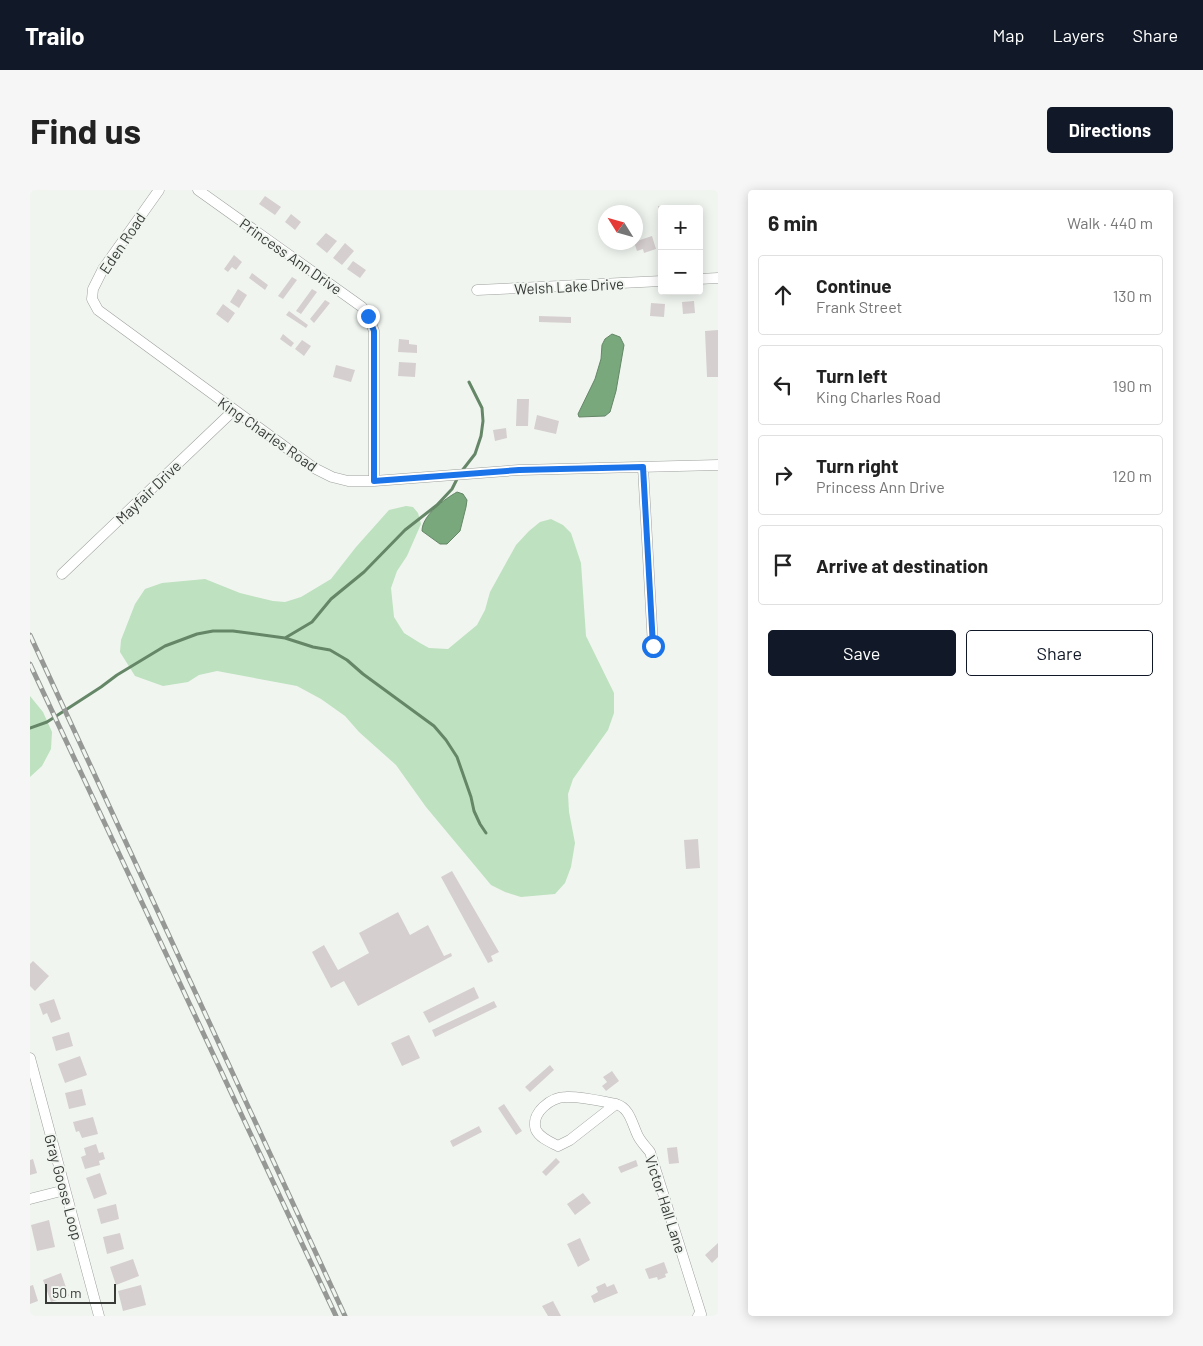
<!DOCTYPE html>
<meta charset="utf-8">
<style>
body{margin:0;font-family:Barlow,sans-serif;background:#f6f6f6;color:#222}
.controls{position:absolute;right:15px;top:15px;display:grid;overflow:hidden;border-radius:5px;box-shadow:0 2px 12px #0003}
.controls button{width:45px;height:45px;display:grid;place-items:center;padding:0;border:0;border-bottom:1px solid #e0e0e0;background:#fff;color:#222;font:25px sans-serif}
.compass{position:absolute;left:568px;top:15px;width:45px;height:45px;border-radius:50%;background:#fff;box-shadow:0 2px 12px #0003;rotate:307deg}
.scale{position:absolute;left:15px;bottom:12px;width:71px;box-sizing:border-box;padding-left:5px;border:2px solid #383a38;border-top:0;font-size:14px;line-height:18px;white-space:nowrap;color:#383a38;-webkit-text-stroke:4px #f0f5f0;paint-order:stroke}
.stop{position:absolute;width:15px;height:15px;margin:-11px;border:4px solid #1a73e8;border-radius:50%;background:#fff}
.stop.end{background:#1a73e8;border-color:#fff;box-shadow:0 1px 5px #0008}
.list{margin:0;padding:0;list-style:none}
h2{display:flex;justify-content:space-between;align-items:center;height:65px;margin:0;padding:0 20px;font-size:21px}
h2 small{font-size:16px;font-weight:400;color:#767676}
.list li{display:grid;grid-template-columns:32px 1fr auto;gap:15px;align-items:center;box-sizing:border-box;height:80px;margin:0 10px 10px;padding:0 10px;border:1px solid #e0e0e0;border-radius:5px}
.list b{display:block;font-size:19px;white-space:nowrap}
.list p{margin:0;font-size:16px;white-space:nowrap;color:#767676}
.list em{font-size:16px;font-style:normal;color:#767676}
.actions{display:flex;gap:10px;padding:15px 20px}
.actions a{flex:1;padding:11px 0;border:1px solid #111827;border-radius:5px;text-align:center;font-size:18px;color:#111827}
.actions .main{background:#111827;color:#fff}
.icon{flex:none;width:28px;height:28px;fill:none;stroke:currentColor;stroke-width:2;stroke-linecap:round;stroke-linejoin:round}
.map{position:relative;flex:none;width:688px;height:1126px;overflow:hidden;border-radius:5px}
header{display:flex;align-items:center;gap:30px;box-sizing:border-box;height:70px;padding:0 25px;background:#111827;color:#fff}
header strong{font-size:24px}
nav{display:flex;gap:28px;margin-inline-start:auto;font-size:18px}
.intro{display:flex;align-items:center;justify-content:space-between;box-sizing:border-box;height:120px;padding:0 30px}
h1{margin:0;font-size:35px}
.button{padding:12px 22px;border-radius:5px;background:#111827;color:#fff;font-size:18px;font-weight:700}
main{display:flex;gap:30px;padding:0 30px}
aside{flex:1;background:#fff;border-radius:5px;box-shadow:0 2px 12px #0003}
.map>svg:first-child{display:block}
</style>
<header>
<strong>Trailo</strong>
<nav><a>Map</a><a>Layers</a><a>Share</a></nav>
</header>
<div class="intro"><h1>Find us</h1><a class="button">Directions</a></div>
<main>
<div class="map">
<svg width="688" height="1126" viewBox="0 0 688 1126">
<rect width="100%" height="100%" fill="#f0f5f0"/>
<path fill="#bee1bf" d="M376,316l7,1 5,6 3,11 -14,32 -10,15 -6,17 3,29 10,16 16,10 9,5 19,1 29,-24 8,-15 5,-18 26,-47 13,-14 11,-9 11,-3 12,6 8,8 10,30 5,73 28,57v20l-6,17 -35,49 -5,15 1,18 6,31 -4,24 -6,16 -10,11 -34,3 -16,-5 -14,-7 -65,-78 -30,-42 -37,-33 -14,-16 -24,-17 -24,-13 -80,-15 -18,4 -11,7 -25,4 -28,-10 -15,-24 1,-12 14,-36 10,-15 17,-6 43,-4 35,14 33,8 12,1 16,-5 30,-18 25,-32 33,-37z
M0,506l13,16 9,20 -1,17 -9,17 -12,11z"/>
<path fill="#78a87b" stroke="#658767" d="M582,144l8,3 4,8 -8,46 -6,21 -5,4 -26,1 -1,-3 17,-35 6,-20 1,-14 3,-6z
M427,302l6,2 4,6 -1,7 -6,24 -13,13h-7l-18,-13c0,-16 23,-32 35,-39z"/>
<g fill="none" stroke-linecap="round" stroke-linejoin="round">
<path stroke="#658767" stroke-width="3" d="M431,282l14,-18 6,-18 2,-15 -1,-13 -13,-26
M255,448l27,-16 19,-23 33,-27 41,-42 32,-25 15,-16 6,-12
M0,538l17,-6 54,-35 16,-12 48,-29 32,-12 16,-3h20l52,7 28,9 17,3 17,10 16,14 71,52 12,14 11,17 14,40 3,14 6,13 6,9"/>
</g>
<path fill="#d6cfd0" d="M235,6l16,11 -6,8 -16,-11z
M628,16h12v3h-8v12h-4z
M261,24l10,8 -6,8 -10,-8z
M296,43l11,8 -10,12 -11,-9z
M622,46l4,13 -12,4 -1,-4 -6,2 -3,-9z
M315,53l9,8 -12,14 -9,-7z
M204,65l8,7 -6,8 -4,-3 -4,5 -4,-3z
M323,71l13,9 -6,8 -13,-9z
M222,83l16,12 -3,5 -16,-12z
M262,87l5,3 -14,19 -5,-3z
M208,99l9,6 -8,13 -9,-6z
M282,99l5,3 -16,22 -5,-3z
M295,110l5,3 -16,20 -4,-4z
M664,111l1,12 -12,1 -1,-12z
M621,113l14,1 -1,13 -14,-1z
M193,114l12,9 -7,10 -12,-9z
M259,121l19,14 -2,3 -20,-13z
M509,126l32,1v6l-32,-1z
M688,140v47h-11l-2,-46z
M253,144l11,9 -3,4 -11,-8z
M369,149l10,1v4l8,1v8l-19,-1z
M272,150l9,6 -7,10 -9,-7z
M369,172l17,1 -1,14 -17,-1z
M306,175l19,5 -4,12 -18,-5z
M487,209h12l-1,27h-12z
M507,225l22,6 -3,13 -22,-5z
M476,238l1,10 -12,3 -2,-11z
M668,649l2,29 -14,1 -2,-29z
M422,681l47,81 -8,4 2,5 -5,2 -47,-86z
M368,722l12,23 18,-10 16,31 7,-3 1,3 -94,50 -14,-25 -13,7 -19,-36 12,-7 14,25 31,-17 -10,-20z
M3,771l16,15 -14,15 -5,-5v-22z
M444,797l5,11 -50,25 -6,-11z
M24,809l7,20 -10,4 -4,-10 -4,2 -4,-11z
M464,811l3,6 -62,30 -3,-7z
M39,842l4,14 -17,5 -4,-14z
M379,845l11,23 -18,8 -11,-23z
M50,866l7,19 -22,8 -7,-19z
M520,875l4,5 -24,22 -5,-5z
M582,881l7,10 -13,10 -4,-5 5,-4 -4,-5z
M52,899l4,16 -17,4 -4,-16z
M474,914l18,27 -6,4 -18,-27z
M63,927l5,17 -16,4 -3,-7 -3,1 -3,-10z
M449,936l3,6 -29,15 -3,-6z
M66,954l3,9 4,-1 2,7 -6,2 1,4 -15,4 -4,-12 5,-2 -2,-7z
M647,957l2,16 -10,1 -2,-16z
M526,968l4,4 -14,14 -4,-4z
M3,969l4,14 -7,2v-15z
M606,970l2,6 -17,7 -3,-6z
M70,983l7,21 -13,5 -8,-21z
M553,1003l8,10 -16,12 -8,-11z
M86,1014l3,15 -18,5 -4,-15z
M19,1030l6,27 -18,4 -6,-26z
M90,1043l4,16 -17,5 -4,-17z
M550,1048l10,22 -12,7 -11,-23z
M688,1053v14l-6,6 -7,-8z
M103,1069l6,17 -23,9 -6,-18z
M634,1072l4,11 -3,1 1,3 -8,3 -1,-3 -8,2 -4,-10z
M31,1083l8,23 -18,6 -8,-22z
M575,1093l2,4 7,-3 4,9 -24,10 -3,-7 7,-4 -2,-5z
M3,1095l5,16 -8,3v-18z
M111,1095l5,20 -23,6 -5,-20z
M523,1111l8,15h-13l-6,-10z"/>
<g fill="none" stroke-linecap="round" stroke-linejoin="round">
<defs>
<path id="minor" d="M129,0l-56,79 -10,20 -1,10 6,11 216,158 18,9 16,4h26l145,-11 199,-5
M168,0l164,117 6,9 6,15v150
M669,89l19,-1
M447,100l185,-9
M613,277l10,179
M32,384l172,-164
M0,868l69,258
M586,914c-16,-3 -35,-8 -50,-7 -15,0 -36,16 -30,33 4,8 14,12 22,16l12,-6 46,-36c14,4 16,20 22,32 3,6 8,11 12,16l51,162 -3,2
M0,1009l35,-9"/>
</defs>
<use href="#minor" stroke="#9da19d" stroke-width="11"/>
<use href="#minor" stroke="#fff" stroke-width="10"/>
<defs>
<path id="rail" d="M0,445l315,681
M0,474l306,652"/>
</defs>
<use href="#rail" stroke="#959895" stroke-width="5"/>
<use href="#rail" stroke="#f0f5f0" stroke-width="3" stroke-dasharray="9" stroke-linecap="butt"/>
</g>
<g fill="none" stroke-linecap="round" stroke-linejoin="round">
<path stroke="#1a73e8" stroke-width="6" d="M338,126l6,15v150l145,-11 124,-3 10,179"/>
</g>
<g text-anchor="middle" dominant-baseline="central" stroke-width="4" stroke-linejoin="round" paint-order="stroke">
<g font-size="15" fill="#383a38" stroke="#f0f5f0">
<text transform="translate(92 53) rotate(-56)">Eden Road</text>
<text transform="translate(261 66) rotate(35)">Princess Ann Drive</text>
<text transform="translate(539 96) rotate(-3)">Welsh Lake Drive</text>
<text transform="translate(238 244) rotate(35)">King Charles Road</text>
<text transform="translate(118 302) rotate(-44)">Mayfair Drive</text>
<text transform="translate(34 997) rotate(75)">Gray Goose Loop</text>
<text transform="translate(636 1014) rotate(72)">Victor Hall Lane</text>
</g>
</g>
</svg>
<div class="controls">
<button>+</button>
<button>−</button>
</div>
<svg class="compass" viewBox="-18 -18 36 36"><path d="M0-13l5 13h-10z" fill="#e53935"/><path d="M0 13l5-13h-10z" fill="#767676"/></svg>
<div class="scale">50 m</div>
<div class="stop" style="left:623px;top:456px"></div>
<div class="stop end" style="left:338px;top:126px"></div>
</div>
<aside>
<h2>6 min<small>Walk · 440 m</small></h2>
<ul class="list">
<li><svg class="icon" aria-label="ahead" viewBox="0 0 24 24"><path d="M12 20V5M6 11l6-6 6 6"/></svg><div><b>Continue</b><p>Frank Street</p></div><em>130 m</em></li>
<li><svg class="icon" aria-label="left" viewBox="0 0 24 24"><path d="M17 20v-9H6M10 6l-5 5 5 5"/></svg><div><b>Turn left</b><p>King Charles Road</p></div><em>190 m</em></li>
<li><svg class="icon" aria-label="right" viewBox="0 0 24 24"><path d="M7 20v-9h11M14 6l5 5-5 5"/></svg><div><b>Turn right</b><p>Princess Ann Drive</p></div><em>120 m</em></li>
<li><svg class="icon" aria-label="arrive" viewBox="0 0 24 24"><path d="M6 21V4h12l-3 4 3 4H6"/></svg><div><b>Arrive at destination</b></div></li>
</ul>
<div class="actions"><a class="main">Save</a><a>Share</a></div>
</aside>
</main>
